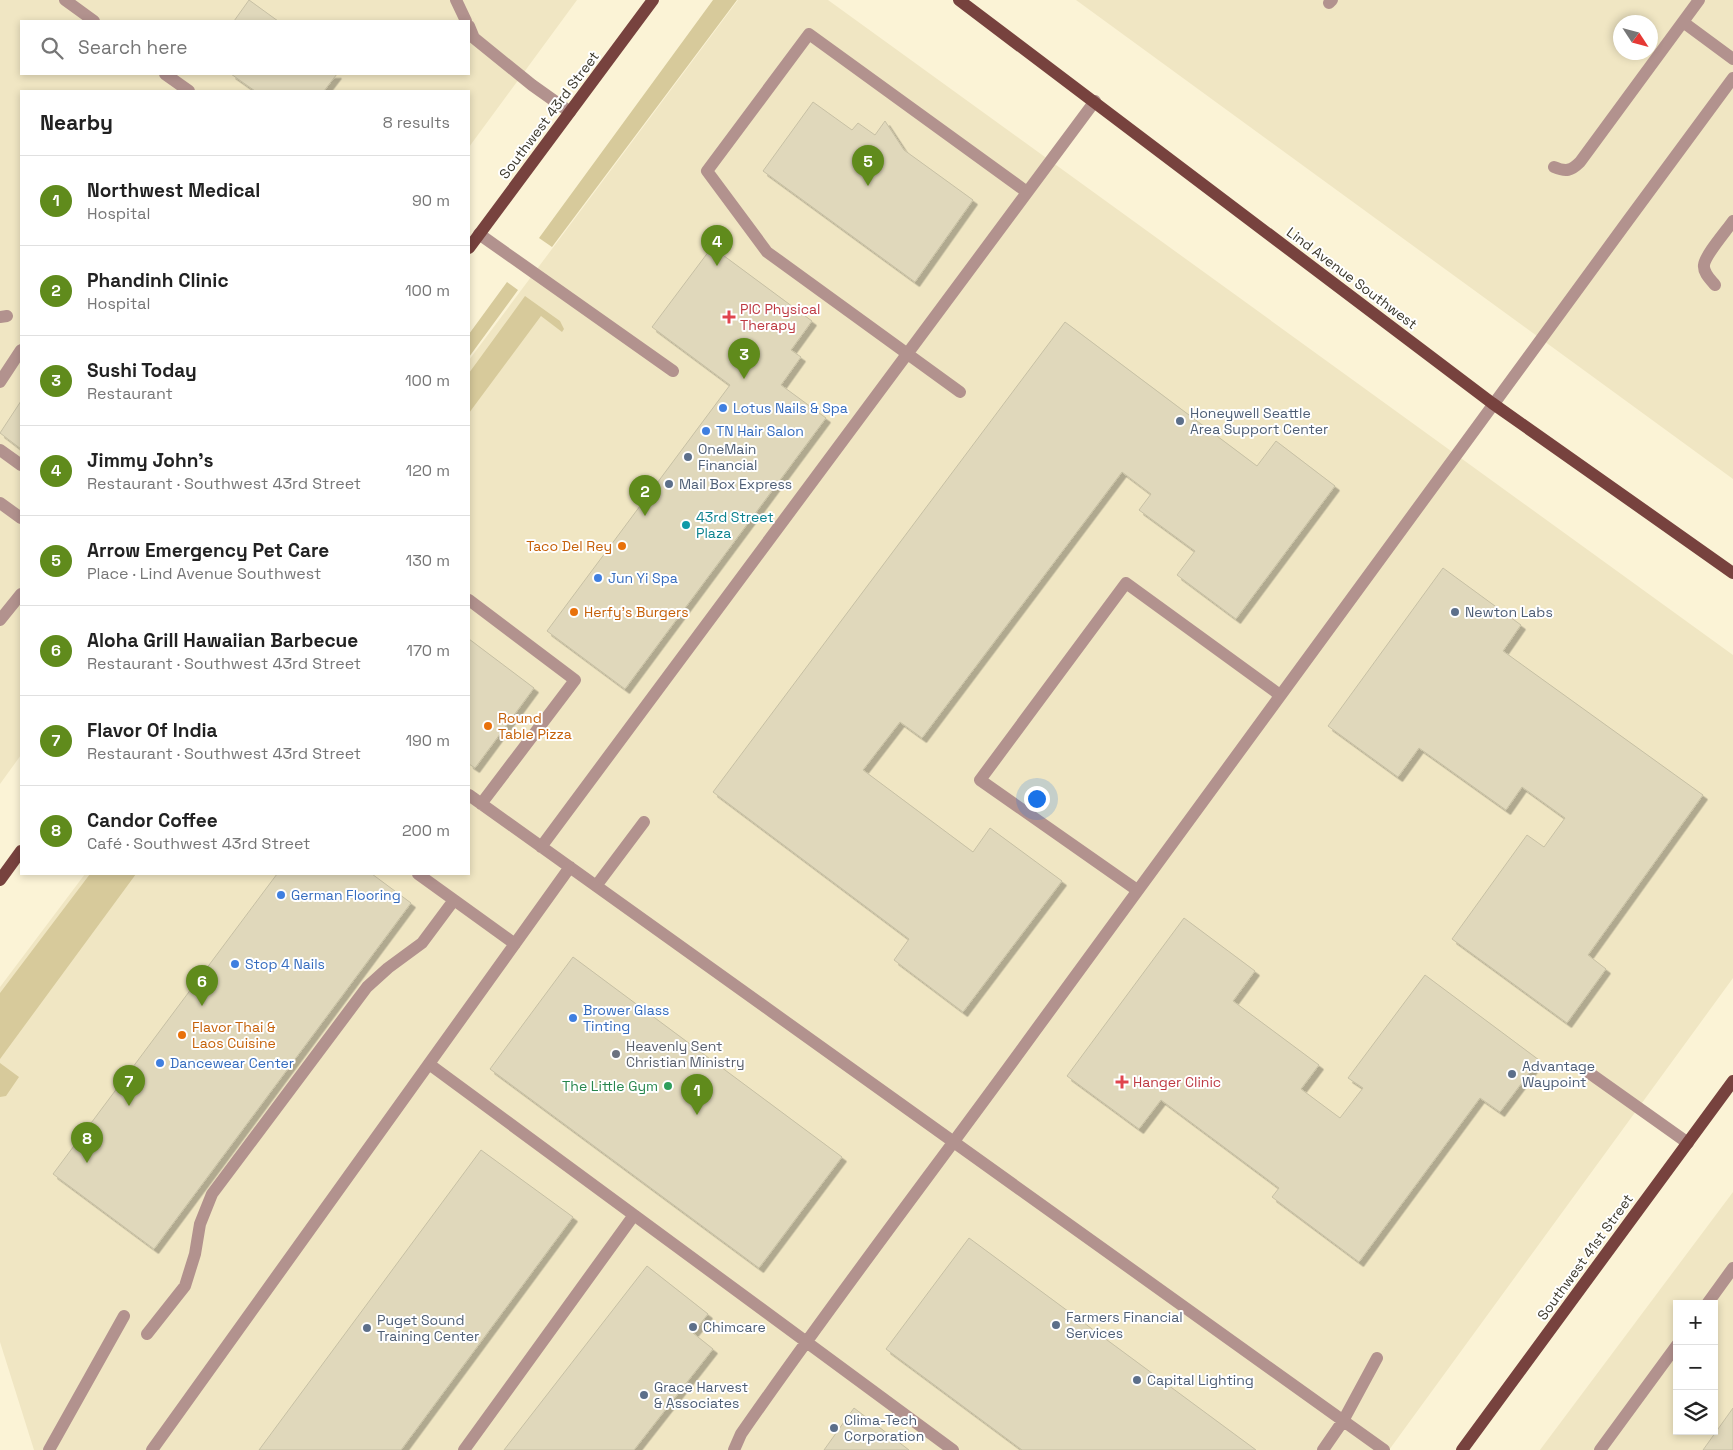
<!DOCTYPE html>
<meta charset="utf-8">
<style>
body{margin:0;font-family:"Space Grotesk",sans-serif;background:#f6f6f6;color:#222}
.controls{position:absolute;right:15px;bottom:15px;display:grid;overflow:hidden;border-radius:0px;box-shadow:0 2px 8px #0003}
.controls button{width:45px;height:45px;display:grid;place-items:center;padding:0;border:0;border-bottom:1px solid #e0e0e0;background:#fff;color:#222;font:25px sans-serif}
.compass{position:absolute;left:1613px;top:15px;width:45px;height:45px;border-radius:50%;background:#fff;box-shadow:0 2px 8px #0003;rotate:126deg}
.you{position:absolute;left:1036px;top:798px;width:18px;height:18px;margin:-12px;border:4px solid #fff;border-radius:50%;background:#1a73e8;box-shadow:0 0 0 8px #1a73e833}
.badge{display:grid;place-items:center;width:32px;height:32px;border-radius:50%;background:#608b1c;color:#fff;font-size:16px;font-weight:700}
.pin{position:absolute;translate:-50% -41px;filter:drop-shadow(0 1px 2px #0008)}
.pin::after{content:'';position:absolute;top:26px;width:18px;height:15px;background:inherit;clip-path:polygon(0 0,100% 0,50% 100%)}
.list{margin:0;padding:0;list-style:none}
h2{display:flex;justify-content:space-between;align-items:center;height:65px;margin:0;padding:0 20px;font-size:21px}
h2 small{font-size:16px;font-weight:400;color:#767676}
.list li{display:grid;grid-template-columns:32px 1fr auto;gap:15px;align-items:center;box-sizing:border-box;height:90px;padding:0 20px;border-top:1px solid #e0e0e0}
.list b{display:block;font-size:19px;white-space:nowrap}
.list p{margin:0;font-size:16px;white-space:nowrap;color:#767676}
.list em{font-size:16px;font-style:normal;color:#767676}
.icon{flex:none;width:28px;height:28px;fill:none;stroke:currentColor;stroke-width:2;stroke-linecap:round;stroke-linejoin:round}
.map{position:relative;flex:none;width:1733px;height:1450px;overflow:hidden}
.search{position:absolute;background:#fff;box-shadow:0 2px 8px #0003;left:20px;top:20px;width:450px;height:55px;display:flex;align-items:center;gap:12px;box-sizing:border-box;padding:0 18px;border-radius:0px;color:#767676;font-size:19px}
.panel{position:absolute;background:#fff;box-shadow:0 2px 8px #0003;left:20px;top:90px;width:450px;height:785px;border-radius:0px}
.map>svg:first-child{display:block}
</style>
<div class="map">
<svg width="1733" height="1450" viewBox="0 0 1733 1450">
<defs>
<filter id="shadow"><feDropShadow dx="4.5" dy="4.5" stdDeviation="0" flood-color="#0004"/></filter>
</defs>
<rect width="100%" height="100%" fill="#fbf3d6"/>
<path fill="#f0e6c3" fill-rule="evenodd" d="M0,0h577l-108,147v-56h-448v664l-21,29zM21,21h448v53h-448z
M738,0h90l905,655v323l-344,472h-1355l-34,-108v-355l85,-113h384v-514z
M1076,0h657v479zM1620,22h30v30h-30z
M1733,1192v258h-193zM1677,1304h37v127h-37z"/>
<path fill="#d7ca9b" d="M713,0h24l-185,247 -13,-9z
M507,282l11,8 -49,67v-23z
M525,296l35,25 4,8 -2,3 -21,-16 -72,97v-40z
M90,874h46l-136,185v-66z
M0,1063l19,14 -13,19 -6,1z"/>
<path fill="#e0d8bb" stroke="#c7c0a4" filter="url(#shadow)" d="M249,0l29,21h-44z
M231,74h106l-13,17h-69z
M813,102l39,28 6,-7 17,12 10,-14 19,29 69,50 -58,82 -152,-111z
M712,247l100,74 -21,29 10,7 -20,28 45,33 -201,271 -78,-58 183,-246 -78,-58z
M1065,322l192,144 19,-25 59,45 -99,133 -59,-44 18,-24 -56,-41 12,-16 -29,-22 -200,266 -22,-16 -37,48 110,82 17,-24 72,53 -99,131 -69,-52 15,-21 -196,-147z
M21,401v48l-21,-16z
M1443,568l78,57 -18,26 200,144 -115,160 18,14 -39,54 -115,-84 75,-104 17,12 21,-29 -43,-31 -16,23 -87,-62 -21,29 -70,-51z
M469,639l65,49 -59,80 -6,-4z
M277,874h95l39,29 -257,346 -101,-75z
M1184,918l71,53 -22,30 86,64 -18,24 39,29 23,-30 -15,-10 77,-103 114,85 -39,52 -20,-14 -121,164 -87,-65 7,-9 -118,-88 -22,29 -72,-53z
M573,957l269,200 -83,111 -269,-199z
M481,1150l92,67 -172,233h-142z
M969,1238l287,212h-234l-136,-101z
M647,1266l61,48 -15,19 20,16 -79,101h-130z
M854,1408l55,42h-85z
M1733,1408v42h-30z"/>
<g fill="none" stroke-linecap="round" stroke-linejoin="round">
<path stroke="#b2928e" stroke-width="12" d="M65,0l29,21
M456,0l10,21
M1329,3l3,-3
M1683,22l50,37
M469,26l5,12 58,47 38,27
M165,74l24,17
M1554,167c12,5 17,4 26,-5l119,-162
M479,234l194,137
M1715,285c-4,-5 -12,-12 -11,-20 1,-10 23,-35 29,-44
M0,317l7,-1
M0,382l21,-32
M960,392l-193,-140 -60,-81 102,-137 218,158
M0,450l21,15
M0,503l21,15
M469,600l106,80 -94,124
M0,620l21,-26
M469,795l915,655
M541,847l554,-746
M418,874l97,70
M596,886l48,-64
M1137,890l-157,-110 146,-197 154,112
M429,1064l524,386
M1588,1072l100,71
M1707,1304l26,-36
M147,1334l38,-48 10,-32 5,-30 12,-30 155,-207 21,-19 34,-25 32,-43
M49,1450l75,-134
M152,1450l418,-583
M464,1450l170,-235
M734,1450l7,-16c95,-137 196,-268 294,-403 231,-318 464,-636 698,-953
M1323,1450l20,-29 34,-63
M1600,1450l77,-105"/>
<path stroke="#77423e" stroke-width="12" d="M959,0l533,403 241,170
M469,248l184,-248
M0,880l21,-29
M1462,1450l271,-369"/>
</g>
<g fill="#e0444e" stroke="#fff" stroke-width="2">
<path d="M726.5 309.5h5v5h5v5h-5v5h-5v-5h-5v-5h5z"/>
<path d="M1119.5 1074.5h5v5h5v5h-5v5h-5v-5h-5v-5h5z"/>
</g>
<g fill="#3f7fe0" stroke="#fff" stroke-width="2">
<circle cx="723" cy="408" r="5"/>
<circle cx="706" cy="431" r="5"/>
<circle cx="598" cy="578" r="5"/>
<circle cx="281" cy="895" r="5"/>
<circle cx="235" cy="964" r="5"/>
<circle cx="573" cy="1018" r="5"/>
<circle cx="160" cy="1063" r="5"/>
</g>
<g fill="#5c6f8a" stroke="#fff" stroke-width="2">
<circle cx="1180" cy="421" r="5"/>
<circle cx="688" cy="457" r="5"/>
<circle cx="669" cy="484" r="5"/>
<circle cx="1455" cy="612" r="5"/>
<circle cx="1512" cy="1074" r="5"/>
<circle cx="1056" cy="1325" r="5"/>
<circle cx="693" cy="1327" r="5"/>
<circle cx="367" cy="1328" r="5"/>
<circle cx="1137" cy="1380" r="5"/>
<circle cx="644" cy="1395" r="5"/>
<circle cx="834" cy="1428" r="5"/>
</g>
<circle fill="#0f9aa8" stroke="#fff" stroke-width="2" cx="686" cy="525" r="5"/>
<g fill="#e8710a" stroke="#fff" stroke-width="2">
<circle cx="622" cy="546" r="5"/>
<circle cx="574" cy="612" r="5"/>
<circle cx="488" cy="726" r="5"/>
<circle cx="182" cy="1035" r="5"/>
</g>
<circle fill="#6b7280" stroke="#fff" stroke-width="2" cx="616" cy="1054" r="5"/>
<circle fill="#2e9e5b" stroke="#fff" stroke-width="2" cx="668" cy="1086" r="5"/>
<g text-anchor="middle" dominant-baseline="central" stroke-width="4" stroke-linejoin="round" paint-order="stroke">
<g font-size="14" fill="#3b382c" stroke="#fff">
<text transform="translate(549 115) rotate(-53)">Southwest 43rd Street</text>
<text transform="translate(1352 278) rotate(37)">Lind Avenue Southwest</text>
<text transform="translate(1585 1257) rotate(-54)">Southwest 41st Street</text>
</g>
<g font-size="14" fill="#be3a42" stroke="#fff" text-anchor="start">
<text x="740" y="309">PIC Physical<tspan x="740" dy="16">Therapy</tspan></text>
<text x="1133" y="1082">Hanger Clinic</text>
</g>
<g font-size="14" fill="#366cbe" stroke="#fff" text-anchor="start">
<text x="733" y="408">Lotus Nails &amp; Spa</text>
<text x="716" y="431">TN Hair Salon</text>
<text x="608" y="578">Jun Yi Spa</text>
<text x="291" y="895">German Flooring</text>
<text x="245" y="964">Stop 4 Nails</text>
<text x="583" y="1010">Brower Glass<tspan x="583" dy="16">Tinting</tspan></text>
<text x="170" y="1063">Dancewear Center</text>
</g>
<g font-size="14" fill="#4e5e75" stroke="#fff" text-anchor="start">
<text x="1190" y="413">Honeywell Seattle<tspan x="1190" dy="16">Area Support Center</tspan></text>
<text x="698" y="449">OneMain<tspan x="698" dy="16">Financial</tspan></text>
<text x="679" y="484">Mail Box Express</text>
<text x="1465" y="612">Newton Labs</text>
<text x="1522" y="1066">Advantage<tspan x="1522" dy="16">Waypoint</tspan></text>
<text x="1066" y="1317">Farmers Financial<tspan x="1066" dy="16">Services</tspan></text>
<text x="377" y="1320">Puget Sound<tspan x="377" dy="16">Training Center</tspan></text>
<text x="703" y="1327">Chimcare</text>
<text x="1147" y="1380">Capital Lighting</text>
<text x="654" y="1387">Grace Harvest<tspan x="654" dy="16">&amp; Associates</tspan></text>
<text x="844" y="1420">Clima-Tech<tspan x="844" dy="16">Corporation</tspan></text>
</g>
<g font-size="14" fill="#0d838f" stroke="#fff" text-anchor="start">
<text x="696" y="517">43rd Street<tspan x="696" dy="16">Plaza</tspan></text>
</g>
<g font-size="14" fill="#c56008" stroke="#fff" text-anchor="start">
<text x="612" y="546" text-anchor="end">Taco Del Rey</text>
<text x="584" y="612">Herfy's Burgers</text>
<text x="498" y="718">Round<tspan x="498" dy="16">Table Pizza</tspan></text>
<text x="192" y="1027">Flavor Thai &amp;<tspan x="192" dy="16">Laos Cuisine</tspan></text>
</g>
<g font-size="14" fill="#5b616d" stroke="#fff" text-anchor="start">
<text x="626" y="1046">Heavenly Sent<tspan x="626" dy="16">Christian Ministry</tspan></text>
</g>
<g font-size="14" fill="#27864d" stroke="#fff" text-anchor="end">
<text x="658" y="1086">The Little Gym</text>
</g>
</g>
</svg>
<div class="controls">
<button>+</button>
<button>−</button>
<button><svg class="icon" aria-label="layers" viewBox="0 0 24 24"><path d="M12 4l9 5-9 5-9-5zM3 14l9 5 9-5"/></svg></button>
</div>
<svg class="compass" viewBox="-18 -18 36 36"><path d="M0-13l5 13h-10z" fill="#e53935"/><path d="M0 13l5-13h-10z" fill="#767676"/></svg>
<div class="you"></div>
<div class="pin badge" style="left:697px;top:1115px">1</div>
<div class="pin badge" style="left:645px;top:516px">2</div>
<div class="pin badge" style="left:744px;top:379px">3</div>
<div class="pin badge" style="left:717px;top:266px">4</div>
<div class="pin badge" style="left:868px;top:186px">5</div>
<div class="pin badge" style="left:202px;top:1006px">6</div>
<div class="pin badge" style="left:129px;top:1106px">7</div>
<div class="pin badge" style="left:87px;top:1163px">8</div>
<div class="search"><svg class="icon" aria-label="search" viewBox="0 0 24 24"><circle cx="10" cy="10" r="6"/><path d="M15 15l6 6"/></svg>Search here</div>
<section class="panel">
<h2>Nearby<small>8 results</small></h2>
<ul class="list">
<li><span class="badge">1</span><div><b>Northwest Medical</b><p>Hospital</p></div><em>90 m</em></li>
<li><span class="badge">2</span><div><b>Phandinh Clinic</b><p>Hospital</p></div><em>100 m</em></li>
<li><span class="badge">3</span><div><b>Sushi Today</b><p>Restaurant</p></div><em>100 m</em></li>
<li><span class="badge">4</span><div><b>Jimmy John's</b><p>Restaurant · Southwest 43rd Street</p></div><em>120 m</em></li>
<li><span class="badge">5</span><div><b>Arrow Emergency Pet Care</b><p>Place · Lind Avenue Southwest</p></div><em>130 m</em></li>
<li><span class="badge">6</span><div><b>Aloha Grill Hawaiian Barbecue</b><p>Restaurant · Southwest 43rd Street</p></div><em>170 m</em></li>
<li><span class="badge">7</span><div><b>Flavor Of India</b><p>Restaurant · Southwest 43rd Street</p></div><em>190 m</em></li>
<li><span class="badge">8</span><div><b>Candor Coffee</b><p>Café · Southwest 43rd Street</p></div><em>200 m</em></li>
</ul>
</section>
</div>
